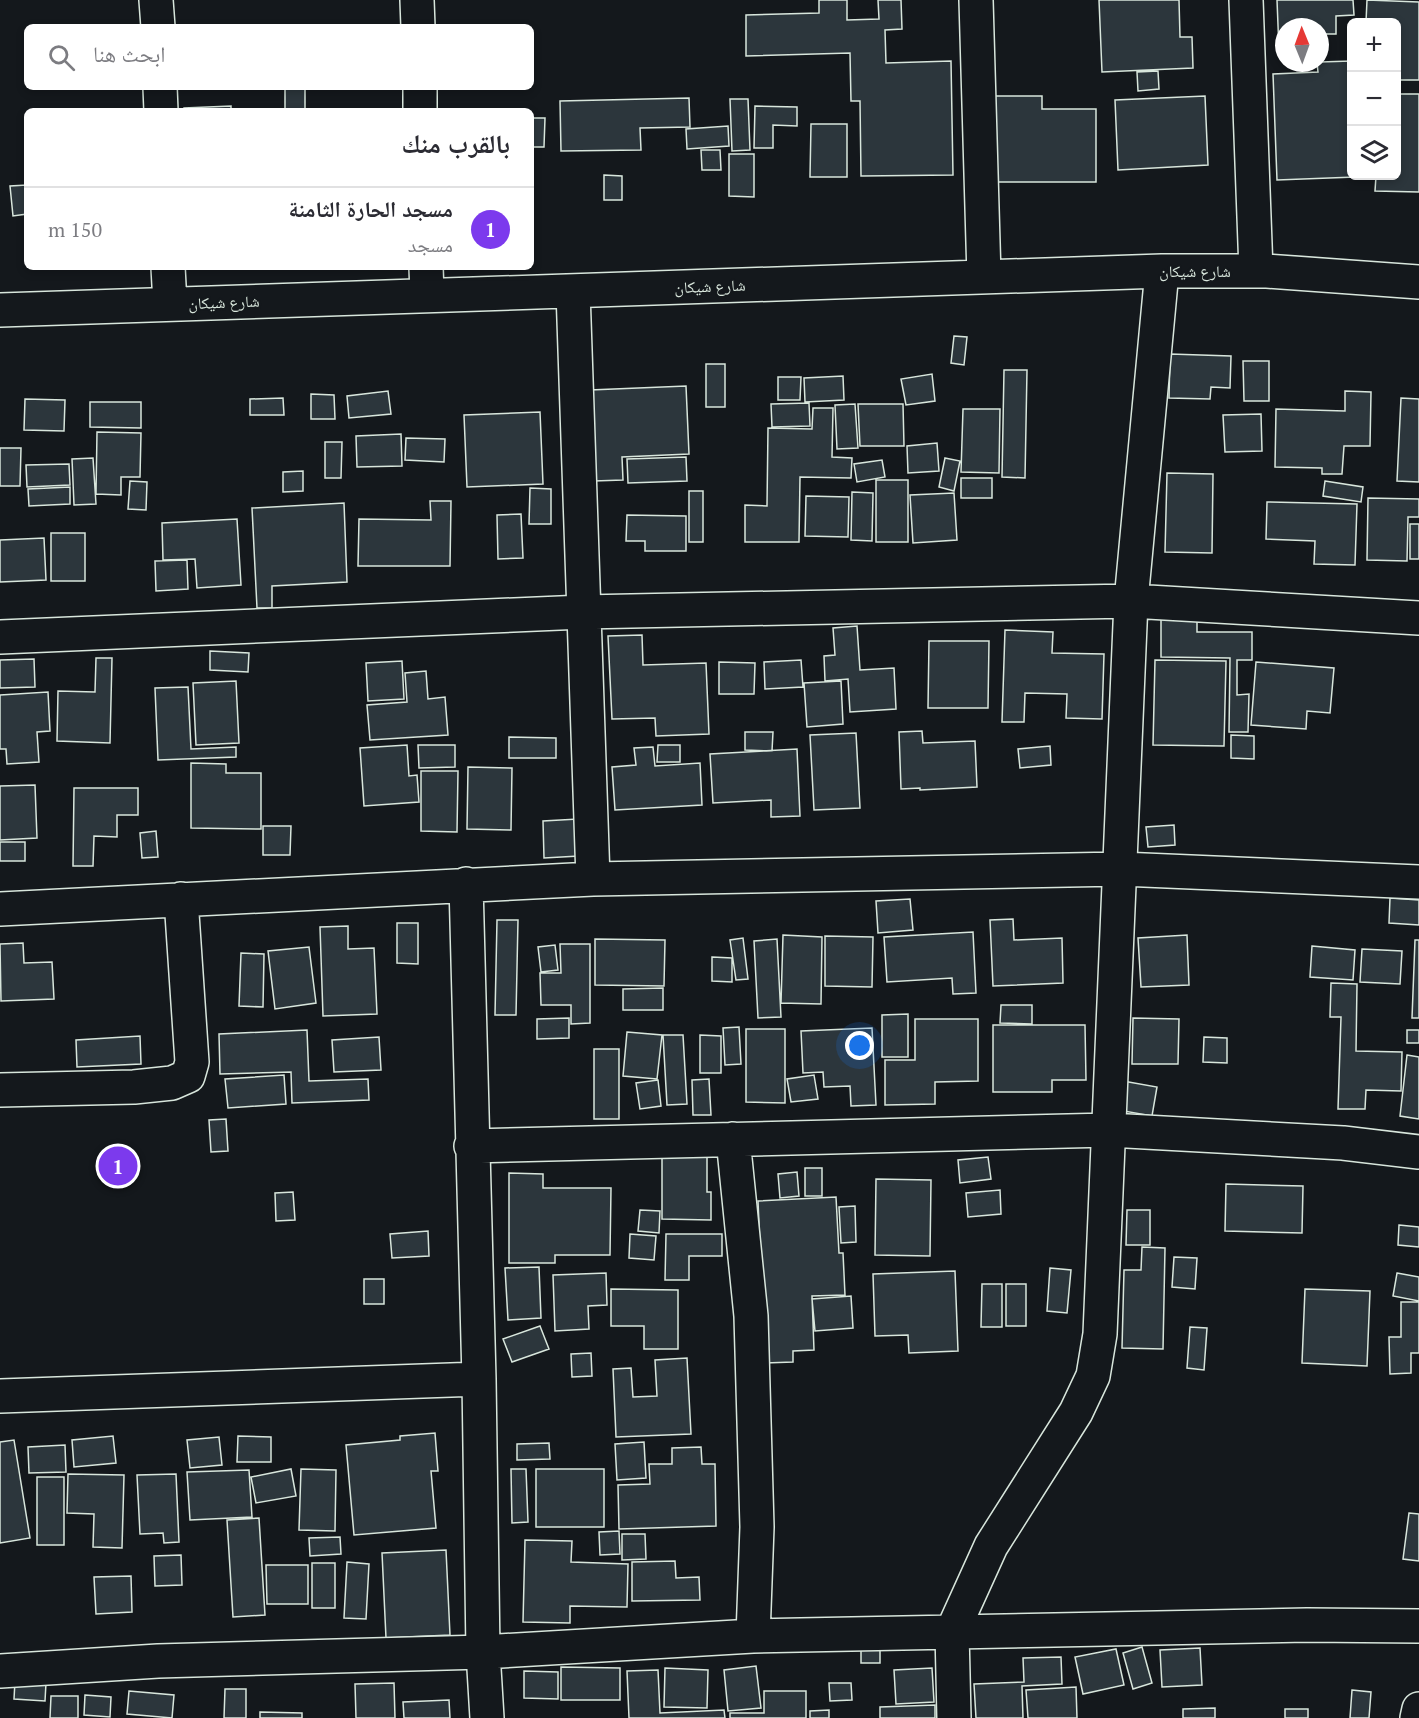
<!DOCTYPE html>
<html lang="ar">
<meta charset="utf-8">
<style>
body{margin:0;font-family:"PT Serif","Noto Naskh Arabic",serif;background:#f2f2f3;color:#2b2b33;direction:rtl}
.controls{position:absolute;right:18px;top:18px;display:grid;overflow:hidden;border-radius:9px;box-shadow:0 3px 9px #0003}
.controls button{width:54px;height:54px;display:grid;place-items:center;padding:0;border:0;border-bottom:2px solid #e1e1e2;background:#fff;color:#2b2b33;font:30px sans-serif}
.compass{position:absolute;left:1275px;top:18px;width:54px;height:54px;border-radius:50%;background:#fff;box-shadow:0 3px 9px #0003;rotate:359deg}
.you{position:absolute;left:860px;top:1046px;width:21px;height:21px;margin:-15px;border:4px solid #fff;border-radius:50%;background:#1a73e8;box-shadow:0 0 0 9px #1a73e833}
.badge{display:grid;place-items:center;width:39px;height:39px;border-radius:50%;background:#7c3aed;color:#fff;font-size:20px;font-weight:700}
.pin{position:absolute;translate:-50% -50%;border:3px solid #fff;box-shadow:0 2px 6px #0006}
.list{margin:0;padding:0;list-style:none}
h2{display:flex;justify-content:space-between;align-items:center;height:78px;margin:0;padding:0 24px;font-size:26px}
h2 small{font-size:20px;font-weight:400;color:#7c7c81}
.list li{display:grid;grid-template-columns:39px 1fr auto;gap:18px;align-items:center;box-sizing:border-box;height:84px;padding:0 24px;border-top:2px solid #e1e1e2}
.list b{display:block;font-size:22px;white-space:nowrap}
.list p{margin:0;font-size:20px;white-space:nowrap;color:#7c7c81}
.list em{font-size:20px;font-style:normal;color:#7c7c81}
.icon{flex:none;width:33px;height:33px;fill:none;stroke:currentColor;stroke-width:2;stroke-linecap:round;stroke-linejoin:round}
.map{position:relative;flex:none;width:1419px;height:1718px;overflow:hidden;direction:ltr}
.search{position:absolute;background:#fff;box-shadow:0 3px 9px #0003;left:24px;top:24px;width:510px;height:66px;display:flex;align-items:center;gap:15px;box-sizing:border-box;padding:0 21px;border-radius:9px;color:#7c7c81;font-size:22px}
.panel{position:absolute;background:#fff;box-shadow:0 3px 9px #0003;left:24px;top:108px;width:510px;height:162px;border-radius:9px;direction:rtl}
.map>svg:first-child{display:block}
</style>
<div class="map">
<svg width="1419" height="1718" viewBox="0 0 1419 1718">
<rect width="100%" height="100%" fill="#14181c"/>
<path fill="#2c363c" stroke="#d8e6dc" stroke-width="1.5" d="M819,0h28v20l32,-1 -1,-19h23l1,29 -17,1 1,33 65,-2 2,114 -92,1 -1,-75h-9l-1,-48 -104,3v-41l73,-2z
M1099,0h80l1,37h12l1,31 -91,4z
M1277,0h76l1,15 -18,1v18h-16v-7h-36v22l-5,1z
M1367,0l52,2v78h-23v-58h-30z
M1351,61l1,115h3v1l-78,3 -4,-106 45,-2 -1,-9 3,-1z
M1158,71l1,18 -21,2 -1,-19z
M285,89h20v22h-20z
M1396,94h23v98l-44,-1 1,-15h20z
M992,96h50v13h54v73h-104z
M1205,96l3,69 -90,5 -3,-70z
M689,98l1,29 -50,1 1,22 -80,1 -1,-50z
M730,99h18l2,51 -18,1z
M231,106v5h-47v-3z
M755,106l42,1v19l-24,-1v23h-19z
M447,110h64v1h-64z
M531,118h14l-1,29h-13z
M811,124h36v53h-37z
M728,126l1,20 -42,3 -1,-20z
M701,150h19l1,20h-19z
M729,154h25v43l-25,-1z
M604,175l18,1v24h-18z
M27,185v29l-14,2 -3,-30z
M954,336l13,1 -3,28 -13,-2z
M1170,354l61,2 -1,32 -19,-1 -1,12 -41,-1z
M1243,361h26v40h-25z
M706,364h19v43h-19z
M1004,370h23l-2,108 -23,-1z
M932,374l3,27 -29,4 -5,-26z
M843,376l1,24 -39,2 -1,-24z
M778,377h23l-1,23h-22z
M686,386l3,68 -67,3 1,23 -29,1 -4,-91z
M388,391l3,23 -42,4 -2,-22z
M1345,391l26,1 -1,54h-26l-2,28h-20v-6l-47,-1 1,-58 69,2z
M311,394l23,1 1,24h-24z
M283,398l1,17h-34v-16z
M1401,398l18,1v83l-22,-1z
M25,399l40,1 -1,31 -40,-1z
M90,402h51v26l-51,-1z
M809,403l1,23 -38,1 -1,-23z
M855,404l3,44 -21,1 -2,-44z
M858,404h45l1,42h-44z
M813,408h20l-1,49 20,1 -1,20 -51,-1 -1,65h-54v-37l22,1 1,-78 44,1z
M963,409h37l-1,64 -38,-1z
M540,412l3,72 -76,3 -3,-72z
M1261,414l1,37 -37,1 -2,-37z
M97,432l44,1 -1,44h-19v18l-25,-1z
M401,434l1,32 -45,1 -1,-31z
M406,438l39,1 -1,23 -39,-2z
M325,442h17l-1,36h-16z
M937,443l2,28 -31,2 -1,-27z
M0,448h21l-1,38h-20z
M686,457l1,24 -59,2 -1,-24z
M93,458l3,46 -22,1 -2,-46z
M945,458l15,3 -6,30 -15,-4z
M882,460l3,17 -28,5 -3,-18z
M69,464l1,21 -43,2 -1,-22z
M303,471v20l-20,1v-20z
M1167,473l46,1 -1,79 -47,-1z
M961,478h31v20h-31z
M876,480h32v62h-32z
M130,481l17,1 -1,28 -18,-1z
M1325,481l38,6 -2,15 -38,-6z
M70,487v17l-41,2 -1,-17z
M530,488l21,1v35h-22z
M689,491h14v51h-14z
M852,492l21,1 -1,48 -21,-1z
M954,493l3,47 -44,3 -3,-48z
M806,496l43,1 -1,40 -43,-1z
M1368,498l51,1v18h-11l-1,44 -40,-1z
M430,501h21l-1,65h-92l1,-47 72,1z
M1267,502l90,2 -2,61 -41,-1 1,-23 -49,-2z
M344,503l3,79 -75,4v22h-15l-5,-100z
M521,514l2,44 -25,1 -1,-44z
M627,515l59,1v35h-41v-10h-19z
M237,519l4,66 -44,3 -2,-29 -32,1 -1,-37z
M1410,524h9v35h-9z
M51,533h34v48h-34z
M44,538l2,42 -46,2v-42z
M187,560l1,29 -32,2 -1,-30z
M1161,612h36v20h55v28h-15v35l12,-1 -1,38h-19l1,-74 -69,-1z
M857,626l3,44 34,-2 2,41 -46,3 -2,-33 -23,2 -1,-25 11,-1 -2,-27z
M1005,630l48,2 -1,21 52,1 -2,65 -36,-1 1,-24 -42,-1 -1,29h-22z
M642,635l1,30 63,-2 3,71 -53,2 -1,-18 -43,1 -4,-83z
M929,641h60l-1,67h-60z
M210,651l39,2 -1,19 -38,-2z
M96,658h16l-2,85 -53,-2 1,-50 37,1z
M34,659l1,28 -35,1v-28z
M801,660l2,27 -38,2 -1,-27z
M1155,660l71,1 -2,85 -71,-1z
M402,661l2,38 -36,2 -2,-38z
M719,662l36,1 -1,31h-35z
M1256,662l78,6 -4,45 -23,-2 -1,18 -55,-4z
M426,671l2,28 17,-2 3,38 -78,5 -3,-35 40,-3 -2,-29z
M236,681l3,62 -43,2 -3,-62z
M841,681l2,43 -36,3 -3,-44z
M188,687l3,62 45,-2v10l-78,3 -3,-72z
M48,692l2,39 -13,1 2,30 -32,2 -1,-15h-6v-54z
M922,731l1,12 52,-2 2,46 -57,3v-2l-19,1 -2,-57z
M745,732h28l-1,19 -27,-1z
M856,733l4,75 -46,2 -4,-75z
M1231,735l23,1v23l-23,-1z
M509,737l47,1v20h-47z
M407,745l2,31 8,-1 2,27 -55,4 -4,-58z
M418,745h37v22l-36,1z
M658,745h22v17h-23z
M1050,746l1,19 -31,3 -2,-19z
M653,747l2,19 45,-3 2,42 -87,5 -3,-43 24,-2 -2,-17z
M797,749l3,67 -29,1v-17l-58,3 -3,-49z
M191,763l35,1v9h35v56l-70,-1z
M468,767l44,1 -1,62 -44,-1z
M421,771h37l-1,61 -36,-1z
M35,785l2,53 -37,2v-54z
M74,788h64v27h-21v22l-23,-1 -1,30h-20z
M578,819l1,37 -35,2 -1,-37z
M1174,825l1,20 -27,2 -2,-20z
M263,826h28l-1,29h-27z
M156,831l2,26 -16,1 -2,-25z
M0,842h25v19h-25z
M1390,898l29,2v25l-30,-2z
M910,899l3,31 -35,3 -2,-32z
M1013,919l1,21 48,-2 1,45 -70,3 -3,-66z
M497,920h21l-2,95h-21z
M397,923h21v41l-21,-1z
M348,926v23l26,-1 3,66 -54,2 -3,-89z
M973,932l3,61 -23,1 -1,-16 -65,4 -3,-45z
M783,935l39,2 -1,67 -40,-1z
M1187,935l2,50 -48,2 -3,-49z
M825,936l48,1 -1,50 -47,-1z
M743,938l5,41 -12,1 -6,-40z
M595,939l70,1 -1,46 -69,-1z
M777,939l4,78 -23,1 -4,-77z
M1415,940h4v78h-7z
M23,943l1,20 28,-1 2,37 -53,2 -1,-57z
M560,944h30v79l-19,1v-19h-30l-1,-32h21z
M555,945l3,25 -17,2 -3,-25z
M1312,946l43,4 -2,30 -43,-3z
M309,947l7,56 -41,6 -7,-58z
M1362,949l40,2 -2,33 -40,-2z
M241,953l23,1 -1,53 -24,-1z
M712,957l20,1v24l-20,-1z
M1331,983l26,1 -1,67 46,1 -1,39 -35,-1 -1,19h-27l3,-92h-11z
M663,988v22h-40v-21z
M1001,1005h31v19l-32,-1z
M908,1014v43h-26v-42z
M569,1018v20l-32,1v-20z
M1133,1018l46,1 -1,45h-46z
M915,1019h63v62l-43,1v22l-50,1v-45h30z
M993,1025h92l1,55h-34v12h-59z
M739,1027l2,37 -16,1 -2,-37z
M872,1028l4,77 -25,1 -1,-20 -26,1 -1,-15 -20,1 -2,-42z
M746,1029h39v74l-39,-1z
M307,1030l2,51 59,-2 1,21 -77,3 -1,-31 -71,2 -1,-40z
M1407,1030h12v13h-12z
M627,1032l35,3 -5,44 -34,-3z
M663,1035h20l4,69 -20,1z
M700,1035l21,1v37h-21z
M140,1036l1,28 -64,3 -1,-27z
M379,1037l2,33 -47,2 -2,-32z
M1204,1037l23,1v25l-24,-1z
M594,1049h25v70h-25z
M1407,1055l12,2v62l-19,-3z
M284,1075l2,29 -58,4 -3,-29z
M814,1075l4,24 -27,3 -4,-23z
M709,1079l2,36h-18l-1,-35z
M658,1080l3,26 -21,3 -4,-26z
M1123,1081l34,6 -5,29 -34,-6z
M226,1119l2,32 -17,1 -2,-32z
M662,1148l45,1v43h4v28l-49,-1z
M988,1157l3,22 -31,4 -2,-23z
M805,1168h17v28h-17z
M797,1172l2,24 -19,2 -2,-24z
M509,1173l34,1v14h68l-1,67h-55v8h-46z
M876,1179l55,1 -1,76 -55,-1z
M1226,1184l77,2 -1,47 -77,-2z
M1000,1190l1,24 -33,3 -2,-24z
M293,1192l2,28 -19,1 -1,-28z
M836,1197l3,56h4l2,42 -33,1 2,54 -21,1v11l-28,1 -7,-162z
M855,1206l1,36 -15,1 -2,-36z
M640,1210l20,1 -1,22 -21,-2z
M1127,1210h23v35h-24z
M1399,1225l20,2v20l-21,-2z
M428,1231l1,25 -37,2 -2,-24z
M630,1234l26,2 -2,24 -25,-2z
M666,1234h56v22h-33v24h-24z
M1142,1247l23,1 -2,101 -41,-1 2,-78h17z
M1174,1257l23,1 -2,31 -23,-2z
M539,1267l2,51 -33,2 -3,-52z
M1050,1268l21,2 -4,43 -20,-2z
M955,1271l3,80 -49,2 -1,-18 -33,1 -2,-62z
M606,1273l1,32 -19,1 1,23 -34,2 -2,-56z
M1397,1273l22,4v24l-26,-5z
M364,1279h20v25h-20z
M982,1284h20v43h-21z
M1006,1284h20v42h-20z
M611,1289l67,1v59h-34v-23h-33z
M1305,1289l65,2 -3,75 -65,-3z
M851,1296l2,32 -38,3 -3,-32z
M1401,1302h18v51h-8v20l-21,1 -1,-37h12z
M540,1326l9,23 -37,13 -9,-23z
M1190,1327l17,1 -3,42 -17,-2z
M591,1353l1,23 -20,1 -1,-23z
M687,1358l4,76 -75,3 -3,-68 18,-1 2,29 24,-1 -2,-36z
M435,1433l3,38h-7l5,57 -82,7 -8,-90 54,-5v-4z
M113,1436l3,27 -42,4 -2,-27z
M238,1436l33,1v25h-34z
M219,1437l3,28 -32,3 -3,-28z
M14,1440l16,98 -30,5v-101z
M644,1442l2,36 -29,2 -2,-36z
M549,1443l1,16 -33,1v-16z
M65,1445l1,27 -37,1 -1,-26z
M701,1447l1,17h13l1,62 -97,3 -1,-44 32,-1 -1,-20h23v-16z
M291,1469l5,27 -40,7 -5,-26z
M301,1469l35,1 -1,61 -36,-1z
M511,1469h15l2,53 -16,1z
M536,1469h68v58h-68z
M249,1470l3,47 -62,3 -3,-48z
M68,1474l56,1 -2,73 -29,-1 1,-33 -27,-1z
M176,1474l3,68 -15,1 -1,-10 -23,1 -3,-59z
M37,1477h27v68h-27z
M1409,1513l10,1v47l-16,-2z
M259,1518l6,97 -32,2 -6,-97z
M619,1531l1,23 -20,1 -1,-23z
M622,1534h23l1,25 -24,1z
M340,1537l1,17 -31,2 -1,-18z
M525,1540l47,1 -1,21 57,2 -1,43 -57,-1v17l-47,-1z
M446,1550l4,85 -64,3 -4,-85z
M181,1555l1,30 -27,1 -1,-30z
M675,1561l1,17 23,-1 1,23 -68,1v-39z
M347,1562l22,2 -3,55 -22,-1z
M312,1563h23v45h-23z
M266,1565h42v39h-41z
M131,1576l1,36 -36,2 -2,-37z
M861,1631h19v32h-19z
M1142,1647l10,36 -19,6 -10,-36z
M1200,1648l2,37 -40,2 -2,-37z
M1116,1649l8,36 -41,9 -8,-37z
M1061,1657l1,27 -40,2 1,32h-47l-2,-34 50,-2 -1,-24z
M756,1666l5,42 -33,3 -4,-41z
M561,1667l59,1v32h-59z
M665,1668l43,2 -1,38 -43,-1z
M932,1668l2,34 -38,2 -2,-34z
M658,1670l2,43 64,-3 1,8h-96l-2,-47z
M524,1671l34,1v27l-34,-1z
M15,1681l31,2 -1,18 -31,-2z
M394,1683l1,35h-39l-1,-34z
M829,1683h22l1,17 -22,1z
M1076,1687l1,31h-49l-2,-28z
M225,1689h21v29h-22z
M1352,1690l19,2 -2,26h-19z
M129,1691l45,4 -2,23 -45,-4z
M764,1691h42v27h-76v-5h34z
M85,1695l26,2 -1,20 -26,-2z
M51,1696h27v22h-28z
M449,1700l1,18h-46l-1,-16z
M935,1705v13h-55v-11z
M1215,1708v10h-32v-9z
M1285,1709h23v9h-23z
M829,1710v8h-19v-7z
M260,1712l42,1v5h-42z"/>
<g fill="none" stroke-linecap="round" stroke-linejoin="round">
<defs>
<path id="minor" d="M156,0l2,27
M417,0l1,27
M976,0l8,277
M1246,0l10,271
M160,87l1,24
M420,87v24
M168,267l2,37
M426,267l1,27
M573,291l20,588
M0,310l1162,-39h105l152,11
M0,637l583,-25 548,-11 288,17
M466,884l13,495 4,273 4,66
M0,909l593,-30 528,-10 298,13
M0,1090l134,-3 38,-4 16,-7 4,-14 -11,-163
M733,1139l18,177 6,211 -4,109
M471,1146l638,-16 234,13 76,9
M0,1396l479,-17
M0,1671l158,-10 325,-9 270,-16 554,-11 112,1
M954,1718l-2,-86 39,-86 85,-134 17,-36 7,-42 31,-733 31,-330
M1417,1718l2,-9"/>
</defs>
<use href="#minor" stroke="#d8e6dc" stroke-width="36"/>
<use href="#minor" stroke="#14181c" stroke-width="33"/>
</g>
<g text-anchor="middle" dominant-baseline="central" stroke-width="4.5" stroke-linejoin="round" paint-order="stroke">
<g font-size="16" fill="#d8e6dc" stroke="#14181c">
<text x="1195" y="271">شارع شيكان</text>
<text transform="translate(710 286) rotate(-2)">شارع شيكان</text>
<text transform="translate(224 302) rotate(-2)">شارع شيكان</text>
</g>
</g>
</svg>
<div class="controls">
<button>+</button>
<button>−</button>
<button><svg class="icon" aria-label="layers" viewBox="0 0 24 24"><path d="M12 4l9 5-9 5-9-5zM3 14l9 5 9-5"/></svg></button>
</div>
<svg class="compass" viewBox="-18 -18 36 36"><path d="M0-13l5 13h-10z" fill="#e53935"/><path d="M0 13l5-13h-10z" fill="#7c7c81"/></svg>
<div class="you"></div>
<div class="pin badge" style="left:118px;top:1166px">1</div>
<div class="search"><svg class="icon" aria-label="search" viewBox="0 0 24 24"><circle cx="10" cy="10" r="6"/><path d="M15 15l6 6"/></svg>ابحث هنا</div>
<section class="panel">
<h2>بالقرب منك<small></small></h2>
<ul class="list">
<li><span class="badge">1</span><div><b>مسجد الحارة الثامنة</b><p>مسجد</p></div><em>150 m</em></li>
</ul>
</section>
</div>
